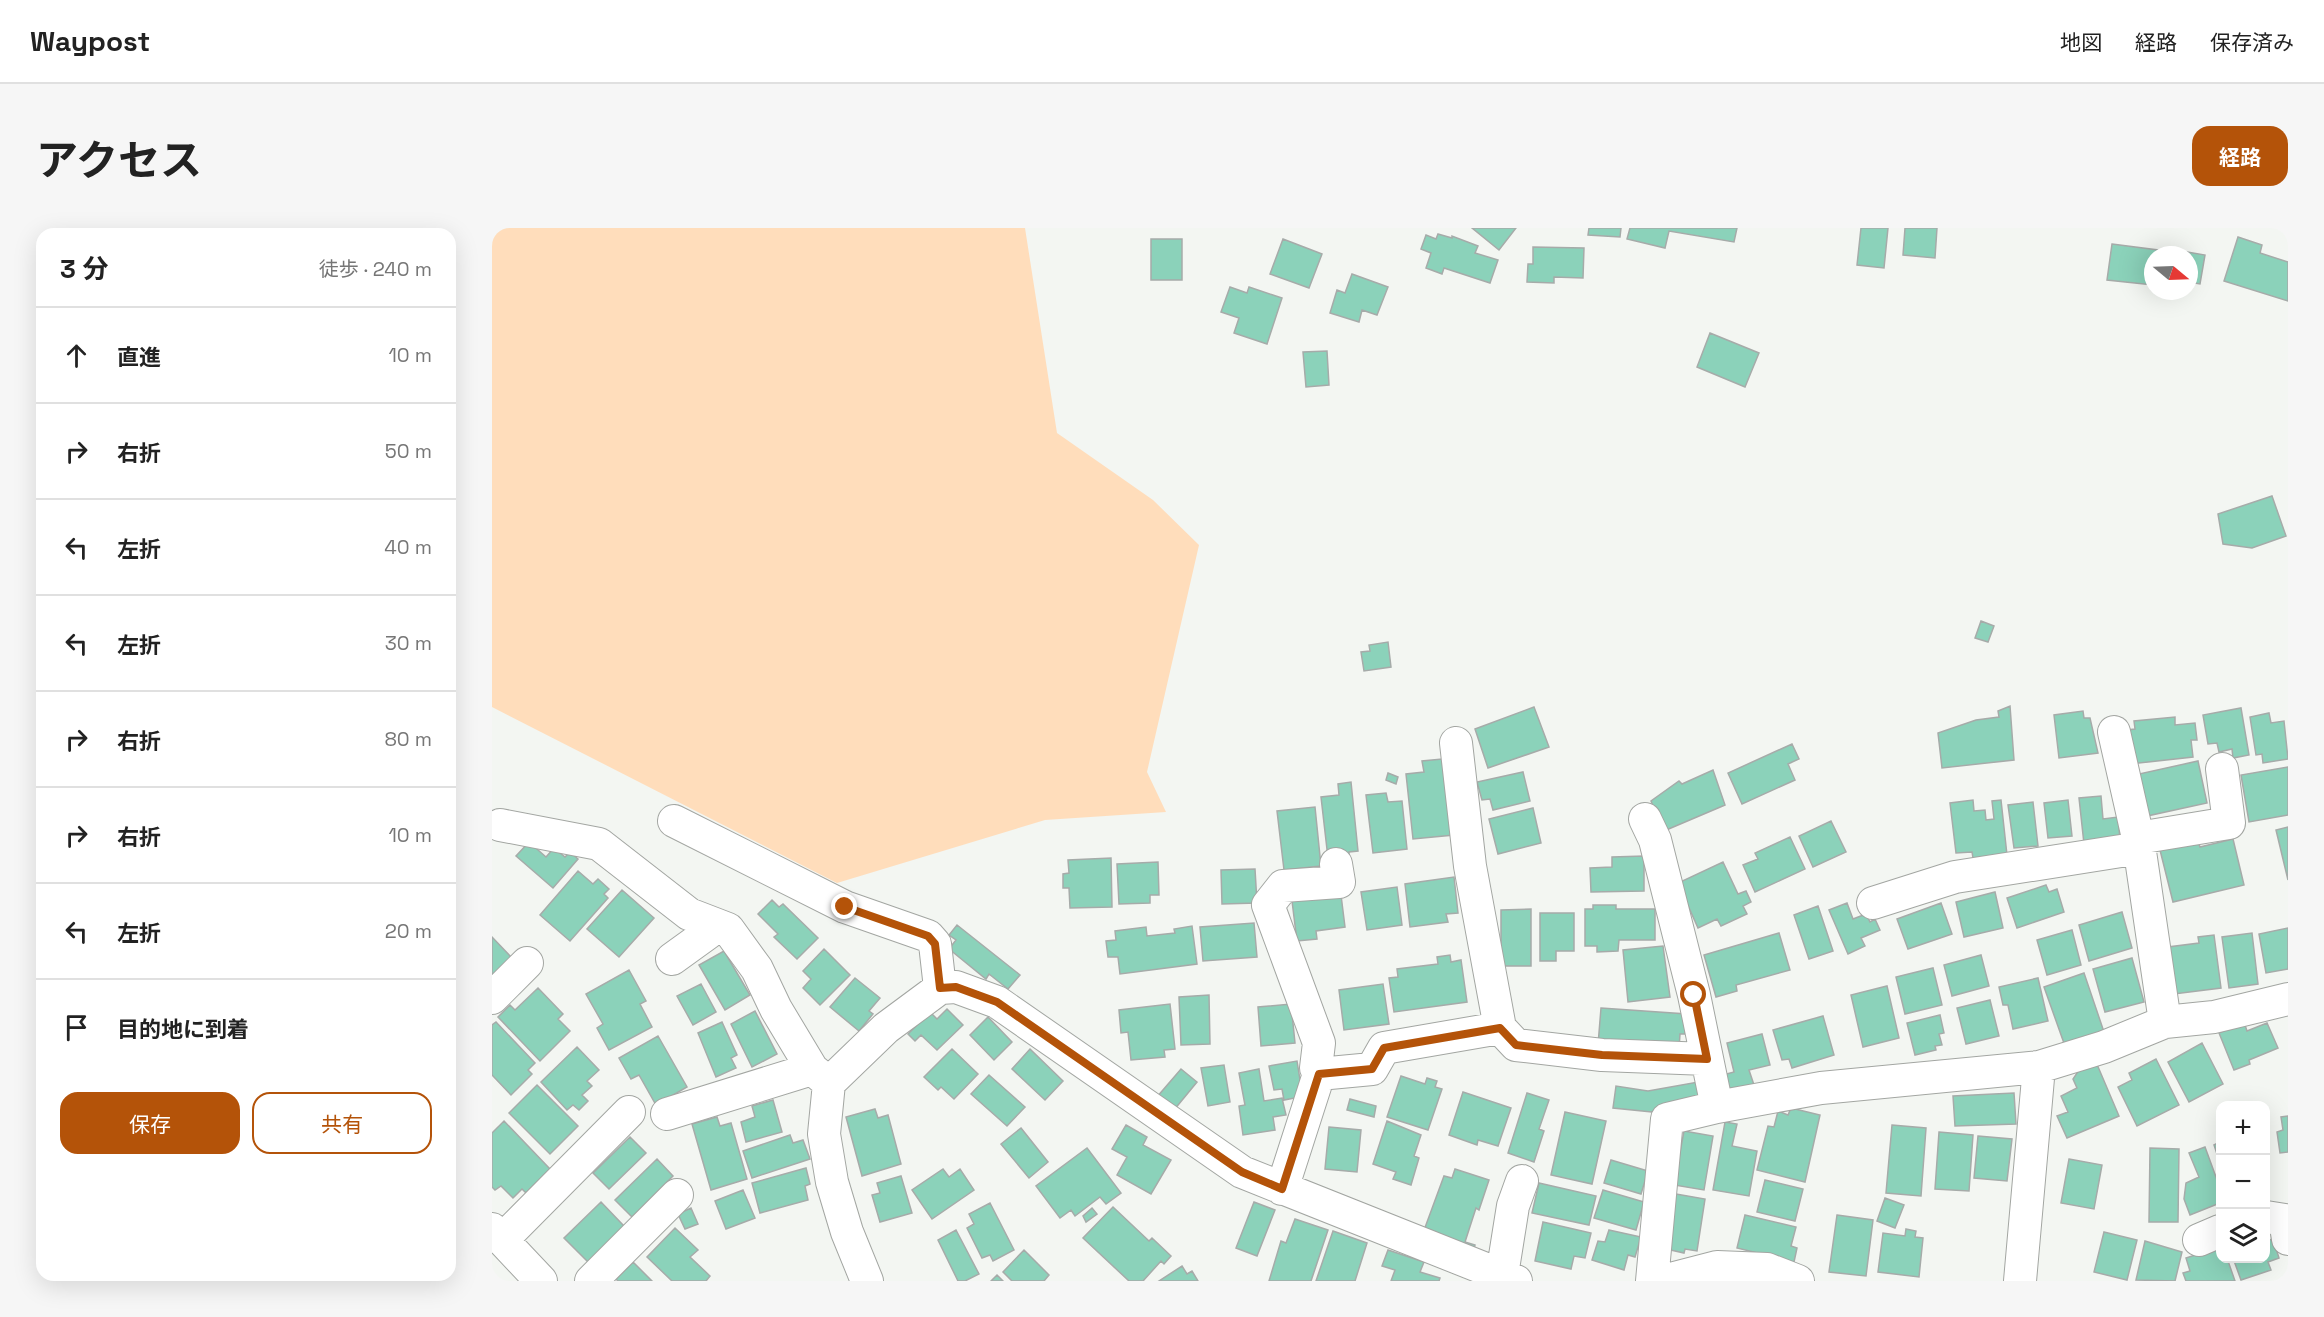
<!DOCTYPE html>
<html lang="ja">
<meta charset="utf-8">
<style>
body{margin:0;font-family:"Space Grotesk","Noto Sans JP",sans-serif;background:#f6f6f6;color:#222}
.controls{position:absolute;right:18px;bottom:18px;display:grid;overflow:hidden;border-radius:12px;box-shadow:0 6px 24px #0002}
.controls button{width:54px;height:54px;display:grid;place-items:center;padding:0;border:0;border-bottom:2px solid #e0e0e0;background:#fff;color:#222;font:30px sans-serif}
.compass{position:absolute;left:1652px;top:18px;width:54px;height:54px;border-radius:50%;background:#fff;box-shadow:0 6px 24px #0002;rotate:109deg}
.stop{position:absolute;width:18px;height:18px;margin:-14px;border:4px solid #b45309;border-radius:50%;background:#fff}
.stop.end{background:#b45309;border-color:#fff;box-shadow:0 2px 6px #0008}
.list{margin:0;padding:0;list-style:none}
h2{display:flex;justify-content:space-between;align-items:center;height:78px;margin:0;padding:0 24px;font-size:26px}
h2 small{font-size:20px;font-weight:400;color:#767676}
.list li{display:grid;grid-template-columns:39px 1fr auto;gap:18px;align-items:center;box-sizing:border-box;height:96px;padding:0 24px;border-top:2px solid #e0e0e0}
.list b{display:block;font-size:22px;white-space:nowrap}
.list em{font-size:20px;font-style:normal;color:#767676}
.actions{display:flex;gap:12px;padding:18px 24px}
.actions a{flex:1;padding:14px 0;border:2px solid #b45309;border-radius:18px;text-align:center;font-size:21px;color:#b45309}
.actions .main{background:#b45309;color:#fff}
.icon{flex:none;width:33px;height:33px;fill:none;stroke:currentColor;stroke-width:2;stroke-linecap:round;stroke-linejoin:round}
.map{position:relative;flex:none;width:1796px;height:1053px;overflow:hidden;border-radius:18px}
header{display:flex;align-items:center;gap:36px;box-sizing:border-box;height:84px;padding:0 30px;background:#fff;border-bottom:2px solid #e0e0e0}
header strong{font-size:28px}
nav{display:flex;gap:33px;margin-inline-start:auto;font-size:21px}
.intro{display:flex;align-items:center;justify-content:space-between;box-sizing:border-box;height:144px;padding:0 36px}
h1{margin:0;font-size:42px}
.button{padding:15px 27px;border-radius:18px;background:#b45309;color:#fff;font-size:21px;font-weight:700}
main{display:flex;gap:36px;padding:0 36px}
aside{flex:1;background:#fff;border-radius:18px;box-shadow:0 6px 24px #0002}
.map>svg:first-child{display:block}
</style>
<header>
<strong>Waypost</strong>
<nav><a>地図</a><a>経路</a><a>保存済み</a></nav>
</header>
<div class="intro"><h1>アクセス</h1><a class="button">経路</a></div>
<main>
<aside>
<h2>3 分<small>徒歩 · 240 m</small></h2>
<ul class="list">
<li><svg class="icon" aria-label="ahead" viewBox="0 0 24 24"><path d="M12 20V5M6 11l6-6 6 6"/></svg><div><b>直進</b></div><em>10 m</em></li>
<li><svg class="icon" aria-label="right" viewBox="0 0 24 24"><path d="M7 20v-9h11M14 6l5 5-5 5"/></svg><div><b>右折</b></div><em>50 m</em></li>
<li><svg class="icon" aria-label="left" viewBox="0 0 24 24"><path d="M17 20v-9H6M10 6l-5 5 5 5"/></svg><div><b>左折</b></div><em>40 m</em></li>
<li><svg class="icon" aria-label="left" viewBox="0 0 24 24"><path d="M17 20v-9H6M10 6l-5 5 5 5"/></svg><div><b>左折</b></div><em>30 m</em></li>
<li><svg class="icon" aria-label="right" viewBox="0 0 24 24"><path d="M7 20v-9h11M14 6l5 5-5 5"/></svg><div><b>右折</b></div><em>80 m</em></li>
<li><svg class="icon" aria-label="right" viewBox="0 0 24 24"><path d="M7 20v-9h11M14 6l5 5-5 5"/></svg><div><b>右折</b></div><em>10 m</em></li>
<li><svg class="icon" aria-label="left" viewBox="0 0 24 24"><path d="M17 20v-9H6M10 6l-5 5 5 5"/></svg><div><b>左折</b></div><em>20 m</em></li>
<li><svg class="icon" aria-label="arrive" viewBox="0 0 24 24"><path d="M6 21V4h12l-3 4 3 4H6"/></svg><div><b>目的地に到着</b></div></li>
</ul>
<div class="actions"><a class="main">保存</a><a>共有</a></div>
</aside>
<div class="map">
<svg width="1796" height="1053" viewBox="0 0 1796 1053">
<rect width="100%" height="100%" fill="#f3f6f2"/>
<path fill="#fdb" d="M0,0h533l32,205 96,67 46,45 -52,227 19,40 -121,8 -208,63 -345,-176z"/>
<path fill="#8bd2ba" stroke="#a6aba9" stroke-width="1.5" d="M980,0h44l-17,22z
M1097,0h32l-1,9 -32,-2z
M1138,0h107l-3,14 -65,-11 -4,17 -38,-9z
M1369,0h27l-4,40 -27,-3z
M1413,0h32l-2,30 -32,-3z
M946,6l14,4v-2l26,10 -3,7 23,7 -8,23 -46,-15 -2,6 -16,-6 5,-15 -10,-4 5,-14 10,4z
M1746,9l24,8 -2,8 28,9v39l-64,-20z
M659,11h31v41h-31z
M791,11l39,15 -13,34 -39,-14z
M1620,16l46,6 -1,5h-4v30l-46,-5z
M1041,19l51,1 -1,30 -29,-1v6l-27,-1 1,-18h5z
M1678,21l35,6 -5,29 -11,-2v-27h-20z
M860,46l36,13 -11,28 -15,-5 -3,12 -29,-9 7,-23 8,3z
M738,59l17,6 2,-6 33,11 -15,46 -33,-11 5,-15 -18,-6z
M1218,105l49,20 -14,34 -48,-20z
M835,123l2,34 -23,2 -3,-35z
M1780,268l14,40 -34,12 -29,-4 -5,-30z
M1489,393l13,5 -6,16 -13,-4z
M896,414l3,25 -27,4 -3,-19 9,-1 -1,-6z
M1518,478l4,54 -72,8 -4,-35 38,-13 23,-3 -1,-6z
M1042,479l15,40 -61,21 -13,-39z
M1749,480l8,47 -16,3 -1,-9 -13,3 -2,-9 -9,1 -5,-29z
M1591,483l1,7h6l8,35 -39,5 -5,-43z
M1777,485l2,10 13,-2 4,38 -25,4 -1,-9 -6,1 -6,-38z
M1683,489v8l20,-2 2,17h-6l2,17 -63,7 -3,-34 8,-1 -1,-8z
M1300,516l7,15 -11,5 7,16 -53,24 -14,-31z
M950,531l5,45h4l3,31 -41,4 -7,-65 18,-2 -2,-11z
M1706,533l9,42 -60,13 -8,-42z
M1796,539v48l-39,7 -8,-47z
M1221,542l12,35 -61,26 -13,-30 28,-20 3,3z
M1031,544l7,29 -37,9 -3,-11 -8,1 -5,-18z
M896,545l10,4 -2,7 -10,-4z
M859,554l7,69 -9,1v4l-21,2 -7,-61 18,-2 -1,-11z
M894,565l2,9 14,-1 5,48 -34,4 -7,-58z
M1609,568l2,23 15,-2 2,23 -36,4 -5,-46z
M1481,572l1,11 11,-1 1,10 8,-1 -2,-18 9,-1 6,55 -34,3 -1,-6 -16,1 -6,-50z
M1576,572l4,36 -24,2 -4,-35z
M1541,574l5,44 -24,2 -6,-43z
M823,579l6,59 -37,4 -7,-59z
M1041,580l8,35 -43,11 -9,-35z
M1339,593l15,31 -33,15 -14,-31z
M1796,599v53l-12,-50z
M1298,609l15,32 -50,23 -12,-27 15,-6 -3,-6z
M1741,611l11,46 -71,17 -13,-52 38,-9 2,6z
M37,614l17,15 8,-9 11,9 5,-5 8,7 -25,29 -37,-32z
M1152,628v35l-53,1 -1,-24 22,-1v-10z
M619,630l1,49 -42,1 -1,-20h-6v-14l6,-1 -1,-13z
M666,634l1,33h-9v8l-31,1 -2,-40z
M1231,634l15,32 8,-3 5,11 -8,4 4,8 -26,12 -4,-7 -19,9 -20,-45z
M763,641l2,34 -35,1 -1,-34z
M86,643l15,13 5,-5 11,10 -5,5 4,4 -38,43 -30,-26z
M962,649l4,36 -12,1 2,8 -38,5 -5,-43z
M1554,657l3,7 8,-3 7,23 -47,16 -10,-30z
M905,659l5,38 -35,5 -6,-38z
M130,662l32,28 -35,39 -32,-28z
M1503,664l8,36 -39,9 -8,-35z
M849,667l4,32 -29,4 1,8 -20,2 -5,-40z
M280,672l7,7 4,-3 35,34 -21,21 -23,-22 4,-3 -20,-20z
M1355,675l6,16 13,-5 4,8 5,-3 5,11 -19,8 4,8 -17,8 -19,-44z
M1449,675l11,31 -44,15 -11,-30z
M1101,677h23v4h39v31h-36l-1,11 -21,1v-6h-12v-37h8z
M1326,678l15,45 -24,8 -15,-44z
M1039,681v57h-30v-56z
M1630,684l10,36 -43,13 -10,-36z
M1048,685h34v38h-18v10h-16z
M762,695l3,34 -54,4 -3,-34z
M465,697l63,50 -12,14 -19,-15 -3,5 -37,-30 7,-9 -7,-5z
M700,698l5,38 -77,10 -2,-17h-10l-2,-16 10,-1 -1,-9 31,-4 1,9 28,-3 -1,-4z
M1796,700v41l-22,4 -7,-39z
M1580,702l9,35 -34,10 -10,-35z
M1287,705l11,37 -54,15 1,6 -21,6 -12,-42z
M1760,705l6,51 -29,4 -7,-51z
M1722,707l7,53 -47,6 -6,-47 31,-4 -1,-6z
M0,709l19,20 -19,18z
M1171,718l7,51 -42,5 -5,-52z
M332,721l26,26 -30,30 -17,-17 8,-9 -8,-8z
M232,723l26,44 -25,15 -26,-45z
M958,727l1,7 10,-2 6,42 -73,10 -5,-34 9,-1 -1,-8 41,-5 -1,-7z
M1489,727l8,31 -37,10 -8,-31z
M1640,730l12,44 -39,10 -12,-43z
M1441,740l9,37 -37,9 -9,-37z
M137,742l17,31 -6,3 12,23 -43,23 -12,-22 6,-4 -17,-30z
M1592,745l20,59 -39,14 -21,-59z
M363,750l25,20 -11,13 4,3 -14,17 -29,-24z
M1546,750l10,43 -35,8 -5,-24h-5l-4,-18z
M209,756l15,28 -23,13 -16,-29z
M891,756l6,40 -45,6 -5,-40z
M1395,758l12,52 -36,9 -12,-52z
M46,760l25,26 -5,5 12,12 -30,30 -42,-44 12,-12 5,5z
M717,767l1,49 -29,1 -2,-48z
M1498,772l9,36 -33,8 -9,-36z
M678,776l5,45 -11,1 1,7 -34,3 -3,-28 -7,1 -2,-23z
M799,776l4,39 -34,3 -3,-39z
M1109,780l86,6 -2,20h-5l-1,15 -81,-4z
M455,781l16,16 -26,25 -16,-15 -6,6 -7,-7 22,-22 7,7z
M263,783l22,43 -25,13 -21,-43z
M1448,787l4,18 -5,1 3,11 -7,1 1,4 -21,5 -8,-32z
M1331,788l11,39 -42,13 -3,-9 -7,1 -9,-30z
M496,789l24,25 -18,18 -24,-25z
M4,794l39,41 -7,7 4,4 -21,21 -19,-20v-50z
M230,794l15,33 -6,3 5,10 -20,9 -18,-44z
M1752,794l3,9 20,-8 11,25 -29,12 1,4 -16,6 -15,-37z
M1270,806l8,31 -21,5 5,15 -26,7 -5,-17 11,-3 -7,-29z
M166,808l29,51 -31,18 -17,-30 -8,4 -12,-21z
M1710,815l21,41 -34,18 -21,-40z
M85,819l22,23 -12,11 5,5 -10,9 6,6 -9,9 -6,-5 -6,5 -26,-28z
M460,821l26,25 -24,25 -13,-12 -3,3 -14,-13z
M538,821l33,32 -18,19 -33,-31z
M1664,831l23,46 -42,21 -19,-39 14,-7 -3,-7z
M805,833l4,25h-3l2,11 -16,3 -2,-11 -8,1 -5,-24z
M1604,834l23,54 -52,22 -10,-22 11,-4 -7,-16 16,-8 -4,-9 6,-9z
M732,837l6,37 -22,4 -7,-38z
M689,841l16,13 -23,28 -17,-13z
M767,841l5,32 18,-3 4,17 -13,2 2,13 -32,5 -4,-29 6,-1 -6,-32z
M497,847l36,32 -18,19 -36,-32z
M909,848l24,8 2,-6 10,3 -2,6 7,2 -14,41 -41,-13z
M1206,854l4,21 -50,9 -39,-4 3,-22 32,5z
M45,857l41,41 -28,28 -41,-41z
M971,864l48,16 -13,38 -20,-6 -1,5 -28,-10z
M1035,865l22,7 -10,29 5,2 -10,31 -26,-9z
M1522,865l2,31 -61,2 -2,-30z
M858,871l26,7 -2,11 -27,-7z
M281,872l9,32 -36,10 -5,-20 14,-5 -3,-11z
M1299,880l29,7 -15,67 -48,-12 11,-44 6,1 4,-16 10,4z
M383,881l3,9 10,-3 13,49 -39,12 -16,-59z
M1073,884l41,9 -14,63 -41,-9z
M1796,888v36l-8,1 -3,-21 6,-2 -2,-13z
M225,889l3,9 11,-3 16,56 -36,11 -19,-66z
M12,893l46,48 -24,24 -4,-4 -9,9 -12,-12 -6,4 -3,-3v-54z
M895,893l34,14 -7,21 5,2 -8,27 -18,-6 3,-7 -23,-8z
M1233,894l12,2 -5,22 25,5 -8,45 -36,-6z
M634,897l21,12 -4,8 28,15 -20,34 -34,-19 10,-18 -15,-8z
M1400,897l34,3 -5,68 -35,-3z
M837,899l32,3 -4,42 -32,-3z
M529,900l27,34 -19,16 -28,-34z
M1192,903l29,5 -9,54 -30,-5z
M1447,904l34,3 -4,56 -34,-2z
M298,907l3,8 10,-3 7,19 -58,19 -9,-27z
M1486,908l34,3 -5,42 -33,-3z
M138,909l16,16 -37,36 -16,-16z
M1728,914v21l-6,-18z
M1713,919l15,41v15l-30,12 -6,-16 2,-16 13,-6 -10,-24z
M595,920l34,45 -15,11 -6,-7 -25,19 -4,-6 -11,8 -24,-32z
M1658,920l29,1 -1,73h-29z
M165,931l16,17 -41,41 -17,-17z
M1577,931l33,6 -8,44 -33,-6z
M1119,932l37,11 -7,23 -37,-11z
M314,940l4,16 -5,2 3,14 -48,13 -8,-30z
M451,941l6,8 11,-8 14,21 -42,29 -20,-29z
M963,941l34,11 -10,30 -3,-2 -11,34 10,3 -1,4 -51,-16 21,-57 8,2z
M409,948l11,37 -32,9 -8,-27 8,-2 -3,-10z
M1273,952l38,9 -8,32 -38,-9z
M1047,955l57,13 -7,29 -57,-12z
M251,962l12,28 -29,11 -11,-28z
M1111,962l41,12 -8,28 -42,-12z
M1184,966l29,5 -8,52 -12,-2 -1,4 -18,-4z
M1393,970l19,7 -9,23 -18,-7z
M109,974l23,24 -36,36 -24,-24z
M762,974l21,8 -18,46 -21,-8z
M498,975l24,47 -21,11 -3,-6 -8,3 -15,-30 7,-4 -5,-10z
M621,979l36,34 3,-3 19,18 -7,8 -3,-3 -18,20h-14l-46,-43z
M199,980l7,16 -13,5 -7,-15z
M600,980l5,6 -11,8 -3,-6z
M1253,987l51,12 -5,19 6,2 -3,14 -57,-14z
M1345,987l36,5 -7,56 -37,-4z
M803,991l33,11 -17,51h-42l12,-40 5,2z
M1051,994l48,11 -6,25 -11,-2 -3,13 -36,-8z
M183,1000l23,22 -8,7 20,19 -4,5h-34l-25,-24z
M1414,1001l10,2 -1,6 8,1 -4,39 -41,-5 5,-39 22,3z
M464,1002l23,44 -14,7h-7l-20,-41z
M1117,1002l32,7 -6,20 -7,-2 -4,15 -32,-10 6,-19 7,1z
M841,1003l34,12 -12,38h-39z
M1612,1004l33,8 -10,40 -33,-8z
M1781,1011l6,19 -11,4 3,8 -30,10 -8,-22h33v-17z
M1653,1013l37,11 -7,29 -39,-1z
M1728,1019v11h7l8,23h-49l-3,-8 7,-2 -4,-13z
M532,1022l25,25 -5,6h-32l-9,-9z
M896,1022l36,12 -4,10 20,6 -1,3h-48l4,-11 -13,-4z
M141,1034l19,19h-34l-2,-2z
M690,1038l5,8 5,-3 6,10h-39z
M505,1047l6,6h-12z"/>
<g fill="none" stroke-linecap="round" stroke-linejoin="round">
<defs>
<path id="minor" d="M964,515l14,123 30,162 16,17 86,10 105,4
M1153,591l10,21 39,155 23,112 104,-19 218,-21 65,-20 61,-25 -27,-184 -24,-106
M182,593l171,86 83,29 7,8 5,44
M8,597l99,19 90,70 39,15 29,40 19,40 36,60 17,14
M1646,610l91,-15 -7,-54
M1381,675l82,-26 185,-29
M180,731l36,-26 6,-9
M0,770l35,-35
M1673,794l49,-5 74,-18
M827,846l53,-5 12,-21 116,-20
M175,886l145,-45
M790,961l37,-115 -3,-6 3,-25 -51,-138 15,-19 56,-4 -3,-18
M1774,989l19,3 3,19
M0,1001l49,52
M10,1012l127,-128
M1707,1012l21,-9
M1010,1047l11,-69 9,-25
M99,1053l86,-86
M375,1053l-20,-49 -15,-50 -8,-48 5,-51 57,-55 54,-40 16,-1 41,15 245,170 274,109
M1160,1053l15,-162 50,-12
M1171,1053l54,-14 50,2 31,12
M1528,1053l19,-214"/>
</defs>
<use href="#minor" stroke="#a3a6a2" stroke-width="34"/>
<use href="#minor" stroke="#fff" stroke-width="32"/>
</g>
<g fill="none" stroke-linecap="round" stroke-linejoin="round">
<path stroke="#b45309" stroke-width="8" d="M353,679l83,29 7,8 5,44 16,-1 41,15 245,170 40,17 37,-115 53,-5 12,-21 116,-20 16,17 86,10 105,4 -13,-64"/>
</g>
</svg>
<div class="controls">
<button>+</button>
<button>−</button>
<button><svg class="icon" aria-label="layers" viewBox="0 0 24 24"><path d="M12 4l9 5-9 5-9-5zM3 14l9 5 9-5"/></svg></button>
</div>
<svg class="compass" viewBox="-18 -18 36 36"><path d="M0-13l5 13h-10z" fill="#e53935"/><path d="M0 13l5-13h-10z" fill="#767676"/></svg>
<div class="stop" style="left:1202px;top:767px"></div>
<div class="stop end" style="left:353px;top:679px"></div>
</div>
</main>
